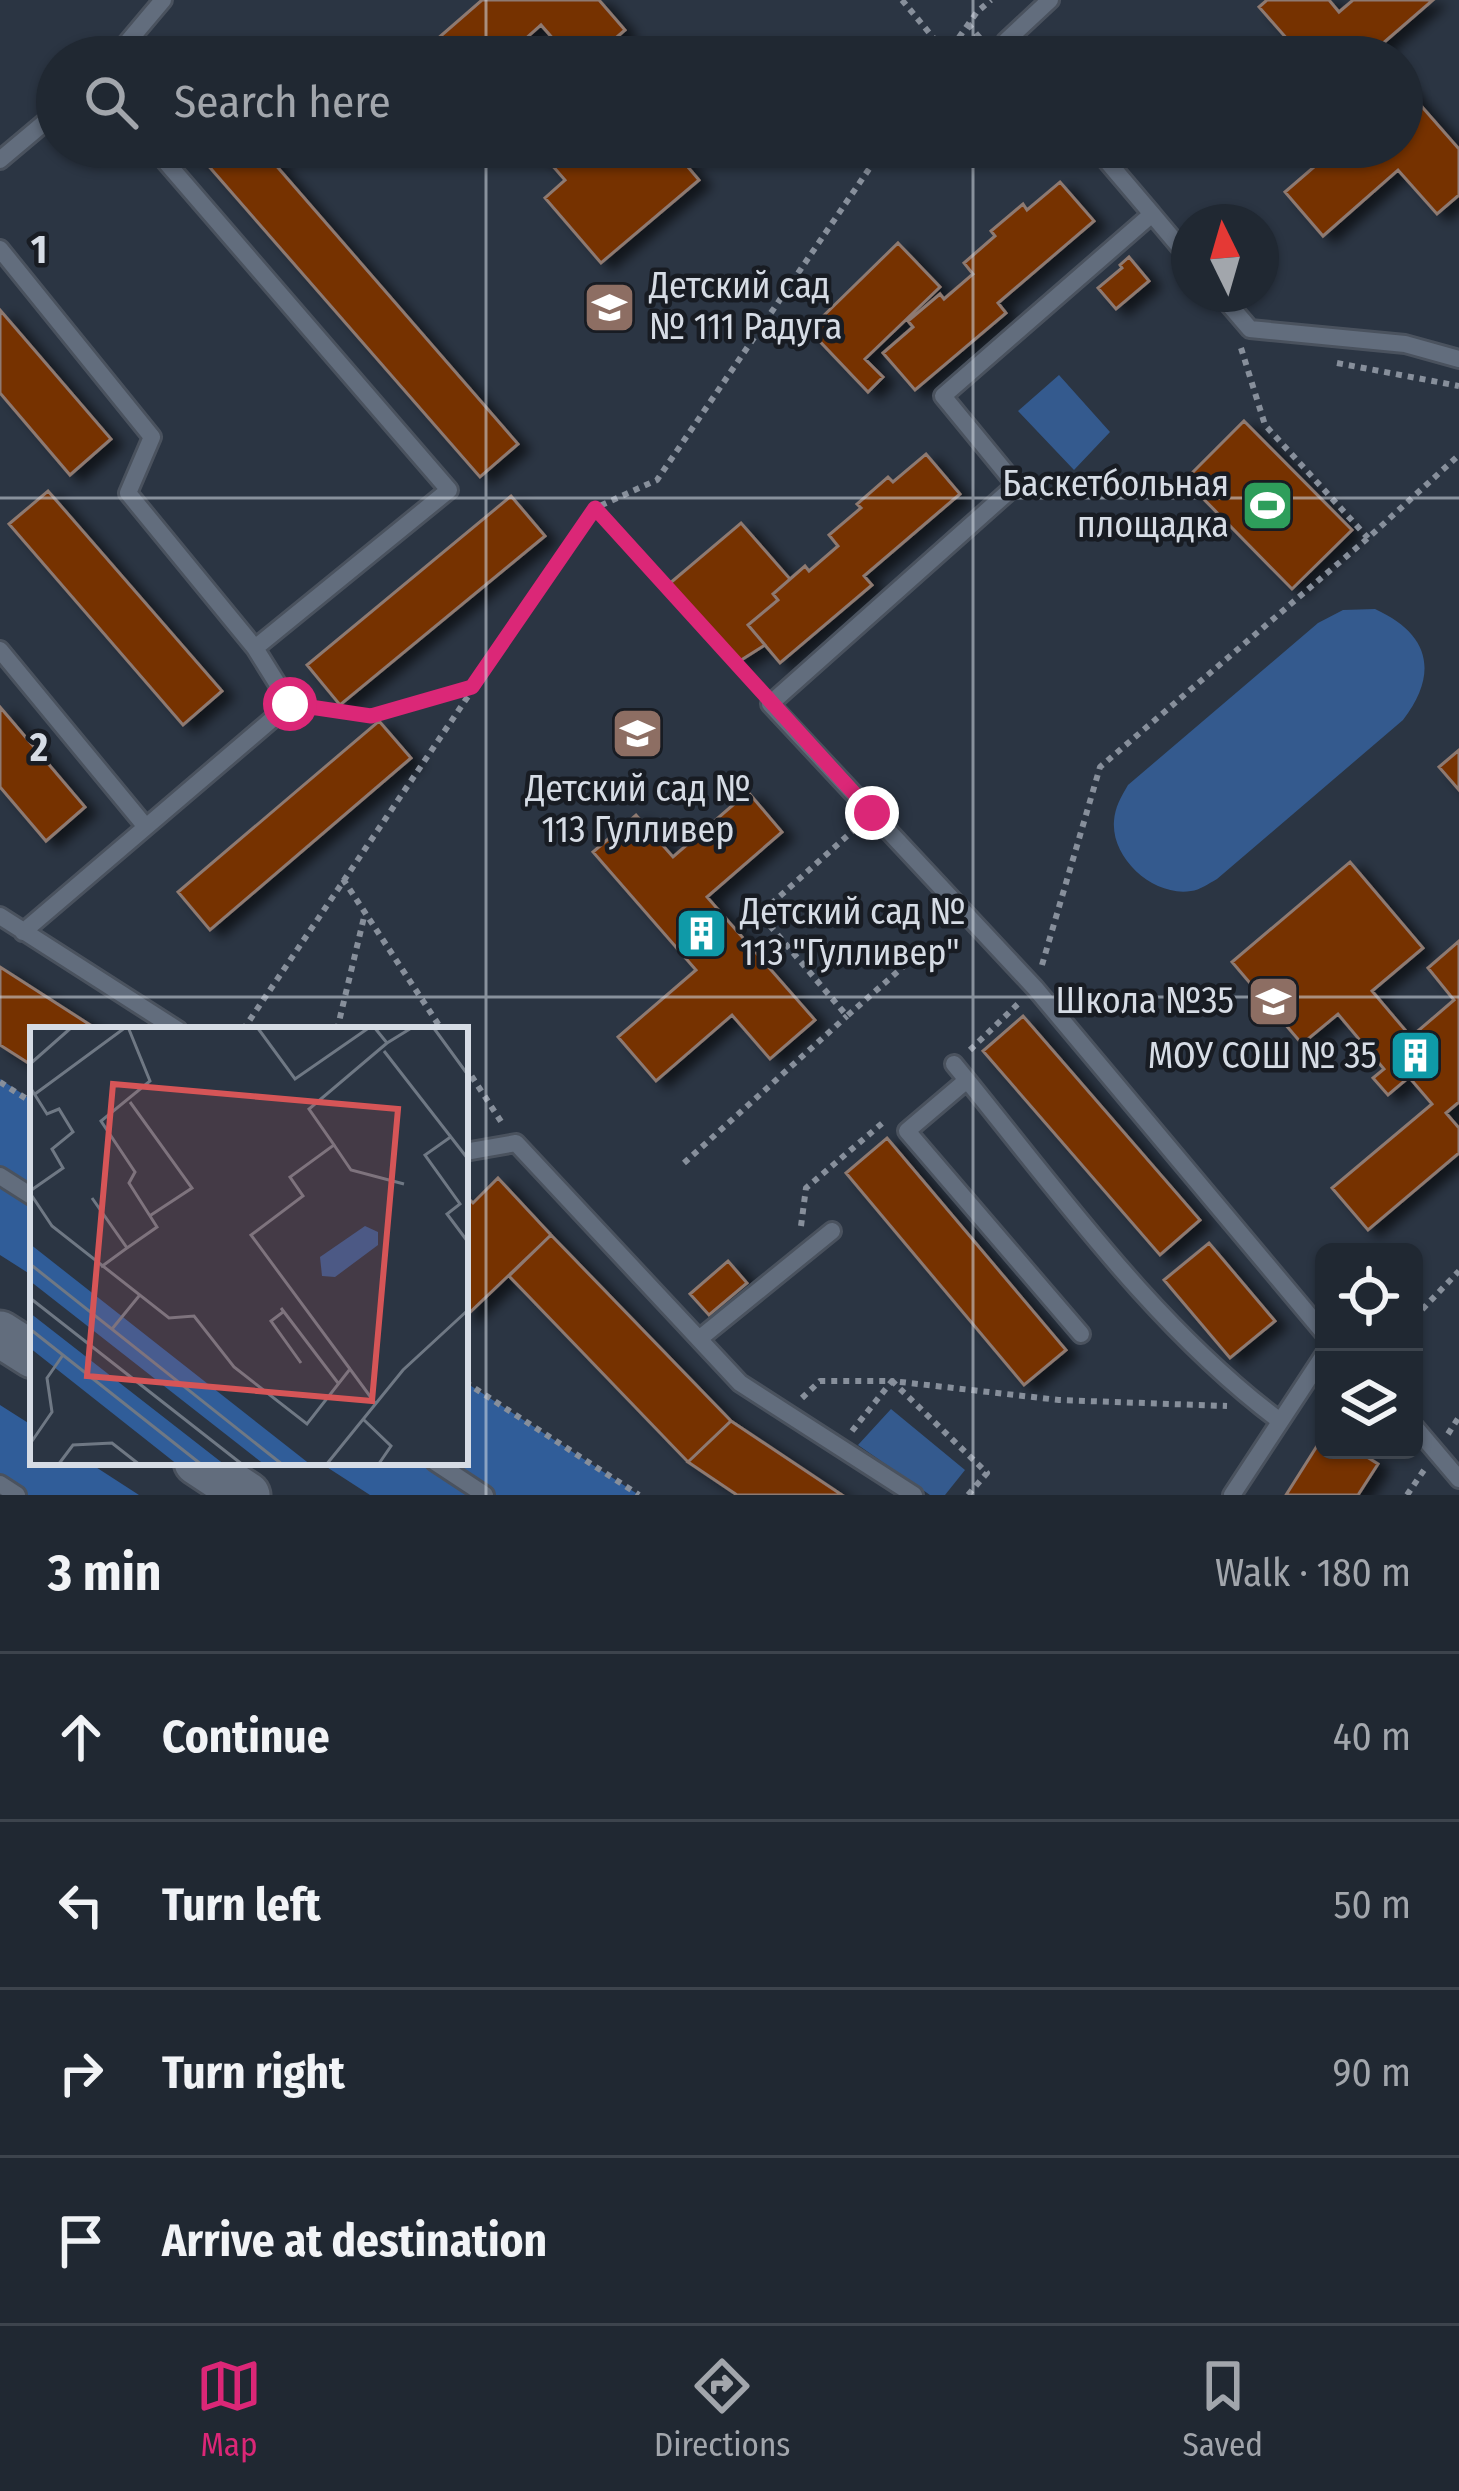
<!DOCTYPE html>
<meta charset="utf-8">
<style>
body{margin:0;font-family:"Fira Sans Condensed",sans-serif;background:#28303a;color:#f1f3f6}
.controls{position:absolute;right:36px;bottom:36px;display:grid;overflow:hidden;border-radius:18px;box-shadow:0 3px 9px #0004}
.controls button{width:108px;height:108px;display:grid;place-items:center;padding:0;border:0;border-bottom:3px solid #3d444d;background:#202832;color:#f1f3f6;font:60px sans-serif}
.compass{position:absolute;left:1171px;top:204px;width:108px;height:108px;border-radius:50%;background:#202832;box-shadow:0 3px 9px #0004;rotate:355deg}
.stop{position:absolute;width:36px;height:36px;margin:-27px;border:9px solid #db2777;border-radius:50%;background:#fff}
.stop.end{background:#db2777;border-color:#fff;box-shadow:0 3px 12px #0008}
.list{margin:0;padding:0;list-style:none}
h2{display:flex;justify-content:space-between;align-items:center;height:156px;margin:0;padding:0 48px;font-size:51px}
h2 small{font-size:39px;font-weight:400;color:#a2a6ac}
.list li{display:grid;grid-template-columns:78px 1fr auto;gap:36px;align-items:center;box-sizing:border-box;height:168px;padding:0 48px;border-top:3px solid #3d444d}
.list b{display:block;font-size:45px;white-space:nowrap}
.list em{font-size:39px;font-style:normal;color:#a2a6ac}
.icon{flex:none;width:66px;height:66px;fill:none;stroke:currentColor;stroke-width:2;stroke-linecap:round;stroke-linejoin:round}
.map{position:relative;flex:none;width:1459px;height:1495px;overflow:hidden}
.search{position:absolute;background:#202832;box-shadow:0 3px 9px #0004;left:36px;right:36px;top:36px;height:132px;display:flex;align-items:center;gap:30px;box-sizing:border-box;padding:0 42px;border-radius:66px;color:#a2a6ac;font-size:45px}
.sheet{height:828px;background:#202832}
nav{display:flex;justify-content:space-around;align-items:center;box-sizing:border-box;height:168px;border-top:3px solid #3d444d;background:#202832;font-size:33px;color:#a2a6ac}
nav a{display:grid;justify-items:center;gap:6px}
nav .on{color:#db2777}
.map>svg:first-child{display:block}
</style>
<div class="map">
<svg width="1459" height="1495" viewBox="0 0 1459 1495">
<defs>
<filter id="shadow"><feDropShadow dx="11" dy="6" stdDeviation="6" flood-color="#0009"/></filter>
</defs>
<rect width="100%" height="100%" fill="#2b3543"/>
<path fill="#345a8e" d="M1059,375l51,57 -36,38 -56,-59z
M1375,609c55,25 64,64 28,111l-186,159c-9,5 -17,11 -26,12 -37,6 -80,-32 -77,-70 1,-14 7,-24 14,-36l190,-162 25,-13z
M891,1409l74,61 -20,25h-15l-72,-50z"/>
<path fill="#305d99" d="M0,1079l33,22v175l-33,-21z
M465,1382l174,113h-269l-51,-33h146z
M0,1405l33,21v36h55l51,33h-139z"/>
<path fill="#763006" stroke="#8e7a71" stroke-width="3" filter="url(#shadow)" d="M482,0h117l26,30 -31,27h-25l-28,-32 -36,32h-69l-8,-10z
M1267,0h62l10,12 14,-12h80l-59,51 5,6h-76l-44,-50z
M1402,84l57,65v46l-22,19 -39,-44 -75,66 -38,-44 52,-45h65z
M192,147h68l258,297 -38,33z
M540,147h131l28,33 -98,83 -56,-65 20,-18 -27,-31z
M1060,182l34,39 -96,82 8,10 -91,77 -32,-37 30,-26 -5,-6 32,-27 4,5 29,-25 -9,-11 31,-27 -4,-5 32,-27 4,6z
M898,243l42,44 -75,72 18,18 -15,15 -59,-62z
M1129,257l20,24 -33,28 -18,-21 24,-20 -2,-3z
M0,310l111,129 -41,36 -70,-82z
M1244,421l108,109 -60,59 -107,-109z
M926,454l34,40 -96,82 8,9 -92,78 -32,-38 30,-25 -5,-6 32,-28 4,5 29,-25 -9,-11 32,-27 -4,-4 31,-27 5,5z
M48,491l174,200 -39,34 -174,-201z
M511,496l34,40 -205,169 -33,-40z
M741,523l49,56 -17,15 5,6 -30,25 17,20 -27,17 -69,-78z
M0,707l85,100 -39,34 -46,-54z
M379,721l32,37 -201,172 -32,-38z
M1459,750v40l-20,-23z
M748,792l34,40 -75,65 108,123 -45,39 -38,-44 -76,66 -38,-44 78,-67 -103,-118 43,-37 37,42z
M1350,862l73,86 -51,43 39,46 43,-37 -26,-32 31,-27v161l-13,11 13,15v25l-91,77 -36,-42 100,-84 -23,-27 -21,18 -15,-17 11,-9 -46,-55 -36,30 -70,-82z
M0,967l98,63h-65v36l-33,-21z
M1023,1016l177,204 -40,35 -177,-204z
M887,1138l179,212 -42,35 -178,-212z
M498,1178l53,57 -86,82v-122l8,8z
M551,1235l180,186 -43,41 -179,-186z
M1209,1243l66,78 -45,37 -66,-78z
M728,1261l19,22 -38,32 -19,-21z
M731,1421l111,74h-105l-49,-33z
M1324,1435v15h32l22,14 -20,31h-72z"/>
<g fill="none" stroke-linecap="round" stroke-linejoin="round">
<defs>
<path id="lane" d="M115,57l48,-57
M1020,57l-14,-16 44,-41
M153,147l296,343 -194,158
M1095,147l57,67 -209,182 73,89 -246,219 265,284 289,345
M0,160l57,-48
M1152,214l37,44
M0,249l152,188 -24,56 127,155 35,56 -144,123
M1220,294l30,35 155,15 54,15
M0,650l146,177 -123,105
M0,916l178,114
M954,1064c100,122 200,263 326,357
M967,1080l-60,51 174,203
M465,1152l51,-9 224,240 174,112
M0,1176l33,21
M699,1339l133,-108
M1414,1426l45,53
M435,1462l50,33
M0,1484l17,11
M1232,1495l92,-140"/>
<path id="secondary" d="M0,1334l33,21
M197,1462l50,33"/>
</defs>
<use href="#lane" stroke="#4a525e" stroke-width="22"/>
<use href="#secondary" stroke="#4a525e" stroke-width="51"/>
<path stroke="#878f9b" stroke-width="6" stroke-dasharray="6 6" stroke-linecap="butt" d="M902,0l44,53
M968,24l17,20
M945,57l32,-45 14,-12
M1241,348l24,77 103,113
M1337,363l122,23
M595,508l162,180
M312,707l59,9 97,-28
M856,828l-96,86 87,102 81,-71
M343,879l99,151
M1042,965l58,-198 268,-229 91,-83
M243,1030l352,-522 62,-28 227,-333
M337,1030l28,-117
M970,1050l51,-49
M465,1066l37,57
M0,1082l33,21
M684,1163l163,-147
M801,1226l5,-38 80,-68
M1414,1318l45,-47
M465,1382l174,113
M802,1398l18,-17h72l95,92 -19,22
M852,1431l40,-50 167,19 168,6
M1448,1434l11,-17
M1407,1495l17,-25"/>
<use href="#lane" stroke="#626d7d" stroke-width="16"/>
<use href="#secondary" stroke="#626d7d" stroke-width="45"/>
</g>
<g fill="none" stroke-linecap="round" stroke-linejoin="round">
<path stroke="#db2777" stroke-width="15" d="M290,704l81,12 101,-29 123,-179 277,305"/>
</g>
<path fill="none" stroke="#d6dce5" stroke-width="3" stroke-opacity="0.55" d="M486,0v57M973,0v57M486,147v1348M973,147v1348M0,498h1459M0,997h1459"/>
<defs>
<symbol id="school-square" viewBox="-11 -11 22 22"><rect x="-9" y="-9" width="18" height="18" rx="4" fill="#8d6e63" stroke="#181c23"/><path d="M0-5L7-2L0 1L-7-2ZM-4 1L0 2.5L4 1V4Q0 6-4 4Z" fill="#fff"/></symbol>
<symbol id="stadium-square" viewBox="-11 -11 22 22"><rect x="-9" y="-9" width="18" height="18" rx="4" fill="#2e9e5b" stroke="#181c23"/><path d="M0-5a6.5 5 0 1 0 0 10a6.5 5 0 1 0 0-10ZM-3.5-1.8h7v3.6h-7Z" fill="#fff"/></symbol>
<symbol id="building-square" viewBox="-11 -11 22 22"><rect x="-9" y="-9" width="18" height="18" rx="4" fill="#0f9aa8" stroke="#181c23"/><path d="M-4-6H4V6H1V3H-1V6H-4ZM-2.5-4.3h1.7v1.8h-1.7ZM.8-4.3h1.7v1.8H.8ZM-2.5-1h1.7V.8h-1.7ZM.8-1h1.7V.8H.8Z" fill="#fff"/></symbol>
</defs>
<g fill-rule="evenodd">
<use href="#school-square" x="580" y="278" width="59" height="59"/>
<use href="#stadium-square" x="1238" y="476" width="59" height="59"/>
<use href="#school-square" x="608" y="704" width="59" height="59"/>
<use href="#building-square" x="672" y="904" width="59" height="59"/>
<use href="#school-square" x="1244" y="972" width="59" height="59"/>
<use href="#building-square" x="1386" y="1026" width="59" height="59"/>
</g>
<g text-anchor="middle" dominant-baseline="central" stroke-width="9" stroke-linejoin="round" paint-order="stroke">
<g font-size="36" fill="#d6dce5" stroke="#181c23" text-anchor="end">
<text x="649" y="286" text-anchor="start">Детский сад<tspan x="649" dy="41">№ 111 Радуга</tspan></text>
<text x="1229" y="484">Баскетбольная<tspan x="1229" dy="41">площадка</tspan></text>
<text x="638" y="789" text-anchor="middle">Детский сад №<tspan x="638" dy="41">113 Гулливер</tspan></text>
<text x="740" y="912" text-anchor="start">Детский сад №<tspan x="740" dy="41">113 "Гулливер"</tspan></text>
<text x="1234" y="1001">Школа №35</text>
<text x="1377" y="1056">МОУ СОШ № 35</text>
</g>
</g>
<g transform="translate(30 1027)">
<rect width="438" height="438" fill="#2b3543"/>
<path d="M335,199l13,6v13l-43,32 -13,-1 -2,-19z" fill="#345a8e"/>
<path d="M0,217l281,221h-46l-235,-184zM0,286l195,152h-47l-148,-117z" fill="#305d99"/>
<path fill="none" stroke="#6f7884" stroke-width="3" d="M227,0l38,52 75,-52M344,0l13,16 26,-16M403,0l35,48M354,24l84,108M0,37l42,-37M0,60l17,27 12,-5 14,23 -21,17 11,19 -33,23M5,67l91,-67M100,75l62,86 -41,27M422,109l-27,19 35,49 -13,10 21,28M304,118l17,25 53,14M0,166l22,33 117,92 25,-2 40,51 73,57 43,-55 25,34M62,171l35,50 -26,19M97,221l30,-21 -28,-44 6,-11 -34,-51 49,-40 -22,-54M0,237l253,201M0,271l213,167M251,281l57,75M253,285l-12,9 30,42M0,302l172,136M82,302l27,-33M320,342l-99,-134 52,-39 -13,-19 44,-32 -25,-36 78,-66M333,392l28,27 -13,19M0,417l22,-32 -5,-34 16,-23M28,438l15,-20 39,-2 28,22M296,438l77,-95 65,-60"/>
<path fill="#d65557" fill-opacity="0.15" stroke="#d65557" stroke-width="6" d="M83,57l285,25 -26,292 -285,-25z"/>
<rect width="438" height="438" fill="none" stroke="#d6dce5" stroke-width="6"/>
</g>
<g font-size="39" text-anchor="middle" font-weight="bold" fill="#d6dce5" stroke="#181c23" stroke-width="9" stroke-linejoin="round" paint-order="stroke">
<text x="39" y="263">1</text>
<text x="39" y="761">2</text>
</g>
</svg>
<div class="controls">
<button><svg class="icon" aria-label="locate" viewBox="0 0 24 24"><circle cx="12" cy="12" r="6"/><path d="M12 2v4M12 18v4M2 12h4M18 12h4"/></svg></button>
<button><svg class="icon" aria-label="layers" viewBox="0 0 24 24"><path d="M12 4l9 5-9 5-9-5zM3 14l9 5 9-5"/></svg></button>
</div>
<svg class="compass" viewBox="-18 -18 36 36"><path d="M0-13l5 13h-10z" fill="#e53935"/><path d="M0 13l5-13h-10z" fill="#a2a6ac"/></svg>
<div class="stop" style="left:290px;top:704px"></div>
<div class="stop end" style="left:872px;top:813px"></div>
<div class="search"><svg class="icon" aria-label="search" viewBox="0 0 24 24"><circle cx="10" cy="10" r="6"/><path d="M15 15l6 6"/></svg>Search here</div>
</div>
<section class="sheet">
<h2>3 min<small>Walk · 180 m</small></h2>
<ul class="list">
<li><svg class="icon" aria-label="ahead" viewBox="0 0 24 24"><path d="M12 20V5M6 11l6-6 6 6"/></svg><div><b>Continue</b></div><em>40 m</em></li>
<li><svg class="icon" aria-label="left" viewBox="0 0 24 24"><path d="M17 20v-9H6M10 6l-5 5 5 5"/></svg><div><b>Turn left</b></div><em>50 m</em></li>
<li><svg class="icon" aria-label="right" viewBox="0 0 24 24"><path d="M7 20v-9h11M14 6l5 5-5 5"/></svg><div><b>Turn right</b></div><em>90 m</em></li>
<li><svg class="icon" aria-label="arrive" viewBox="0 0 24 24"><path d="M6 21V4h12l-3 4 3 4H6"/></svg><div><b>Arrive at destination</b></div></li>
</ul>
</section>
<nav>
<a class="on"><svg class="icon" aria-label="map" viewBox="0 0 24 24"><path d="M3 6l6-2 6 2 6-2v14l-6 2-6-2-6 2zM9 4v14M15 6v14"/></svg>Map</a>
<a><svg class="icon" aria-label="directions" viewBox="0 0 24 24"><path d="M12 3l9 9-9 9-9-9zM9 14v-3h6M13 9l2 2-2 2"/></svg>Directions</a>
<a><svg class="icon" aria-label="saved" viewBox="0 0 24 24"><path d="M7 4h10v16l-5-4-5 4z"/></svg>Saved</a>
</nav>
